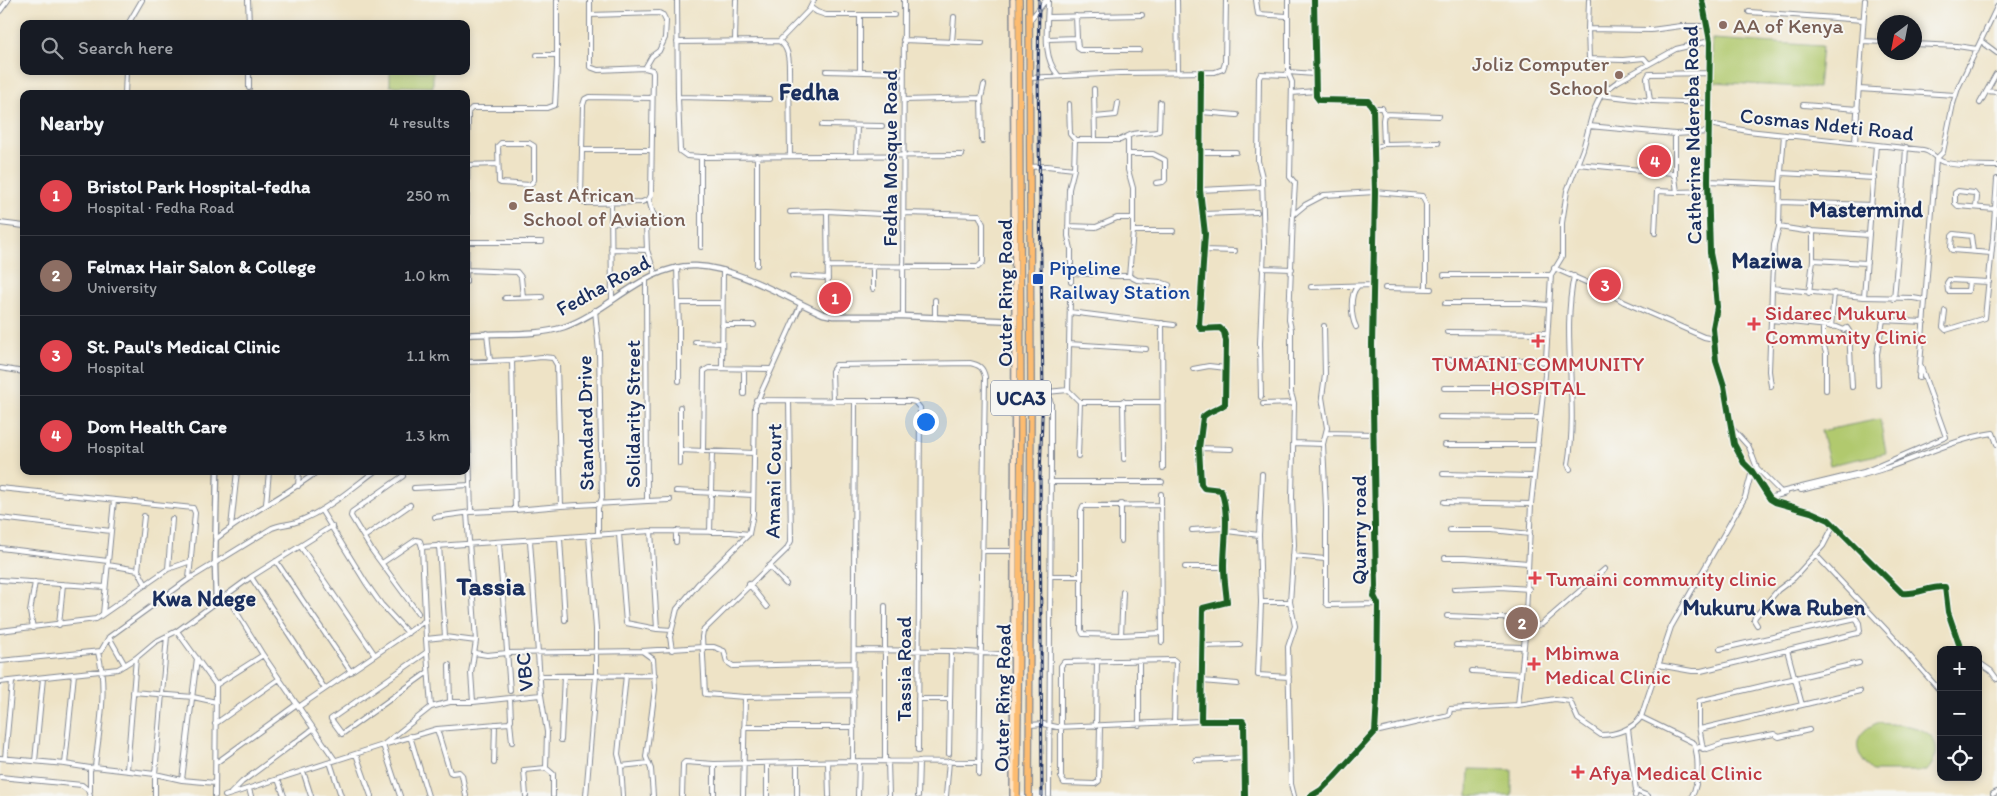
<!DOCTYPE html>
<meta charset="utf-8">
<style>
body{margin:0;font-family:Itim,sans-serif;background:#20242c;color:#f1f3f6}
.controls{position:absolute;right:15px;bottom:15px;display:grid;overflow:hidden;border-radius:10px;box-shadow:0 2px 8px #0003}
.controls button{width:45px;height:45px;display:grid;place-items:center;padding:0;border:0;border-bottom:1px solid #363941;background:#171b24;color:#f1f3f6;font:25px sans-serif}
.compass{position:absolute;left:1877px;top:15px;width:45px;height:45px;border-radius:50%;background:#171b24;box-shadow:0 2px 8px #0003;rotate:212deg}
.you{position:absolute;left:925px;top:421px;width:18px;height:18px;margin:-12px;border:4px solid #fff;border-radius:50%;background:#1a73e8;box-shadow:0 0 0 8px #1a73e833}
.badge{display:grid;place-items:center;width:32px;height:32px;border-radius:50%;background:#b45309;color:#fff;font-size:16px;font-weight:700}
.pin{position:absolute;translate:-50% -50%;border:2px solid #fff;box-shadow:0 1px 5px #0006}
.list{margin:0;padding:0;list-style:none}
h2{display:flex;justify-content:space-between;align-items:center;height:65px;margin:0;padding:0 20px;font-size:21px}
h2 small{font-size:16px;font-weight:400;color:#9ea1a6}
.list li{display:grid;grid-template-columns:32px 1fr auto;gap:15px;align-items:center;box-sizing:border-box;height:80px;padding:0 20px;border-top:1px solid #363941}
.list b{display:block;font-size:19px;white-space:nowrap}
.list p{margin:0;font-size:16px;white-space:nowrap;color:#9ea1a6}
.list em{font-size:16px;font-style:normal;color:#9ea1a6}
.icon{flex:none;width:28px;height:28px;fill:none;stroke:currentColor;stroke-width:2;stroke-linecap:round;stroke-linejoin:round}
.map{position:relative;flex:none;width:1997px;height:796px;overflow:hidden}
.search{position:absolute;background:#171b24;box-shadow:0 2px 8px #0003;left:20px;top:20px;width:450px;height:55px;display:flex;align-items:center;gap:12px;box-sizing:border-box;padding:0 18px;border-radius:10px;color:#9ea1a6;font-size:19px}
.panel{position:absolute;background:#171b24;box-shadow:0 2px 8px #0003;left:20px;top:90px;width:450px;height:385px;border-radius:10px}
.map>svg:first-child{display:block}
</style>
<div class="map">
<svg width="1997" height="796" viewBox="0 0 1997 796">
<rect width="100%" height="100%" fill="#f6f6f2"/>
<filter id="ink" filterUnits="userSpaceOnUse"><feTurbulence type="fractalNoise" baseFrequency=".02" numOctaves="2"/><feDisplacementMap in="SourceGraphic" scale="10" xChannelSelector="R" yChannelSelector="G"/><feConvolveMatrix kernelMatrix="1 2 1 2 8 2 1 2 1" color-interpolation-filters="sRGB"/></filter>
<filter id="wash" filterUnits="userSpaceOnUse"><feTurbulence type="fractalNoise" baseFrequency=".0096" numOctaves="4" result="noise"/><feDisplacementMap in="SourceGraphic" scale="20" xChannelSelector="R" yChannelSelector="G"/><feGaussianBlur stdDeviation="1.12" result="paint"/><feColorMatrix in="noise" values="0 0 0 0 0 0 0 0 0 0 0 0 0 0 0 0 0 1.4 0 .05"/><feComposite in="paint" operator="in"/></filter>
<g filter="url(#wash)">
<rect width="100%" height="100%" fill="#eee3c6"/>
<path fill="#b1c96e" stroke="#667c66" d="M1712,39l110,7 -4,42 -105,-6z
M390,71h43v16l-43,-1z
M1880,419l6,34 -56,12 -9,-34z
M1877,723c18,2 54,0 59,23 2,10 -3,17 -9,25h-55c-19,-18 -21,-37 5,-48z
M1469,769l43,1v26h-44z"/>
</g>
<g filter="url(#ink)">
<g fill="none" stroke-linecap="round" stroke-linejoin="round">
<defs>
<path id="minor" d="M248,0l1,24
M590,0v67l8,3 47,-2 7,2 1,3 -2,122 -2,4 -7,3 -57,1 -4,-7 2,-91 2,-6 4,-2 63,1
M677,0l1,97
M1048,0c0,24 -7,56 10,75
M1177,0l1,73
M1256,0l2,14 29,2
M1702,0l8,41 -2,140 2,72 4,20 3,34 -4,21 3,33 8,25 10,58 10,19 8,8 18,28 5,3 36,10 18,8 73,73c15,2 28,-7 43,-6l3,25 13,38
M811,8l6,4 9,3h68
M0,11l8,-11
M1749,12l114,8
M590,15l69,-2 4,2 3,6 -1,17 -6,13 -7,5 -7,12
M860,15v56
M1048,17l94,-2
M1030,20l16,-20
M128,24l14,-24
M1588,29l1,-29
M1077,38l1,10 3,2h58
M1048,39l29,-1 -1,-22
M903,40l79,3
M735,41l1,-41
M779,41l30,-31 5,-10
M1862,41l22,1
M1981,41l16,12
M677,42l102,-1c9,6 10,16 10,27l1,88
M952,42l2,-25
M1914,44l43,2 20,3
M537,55h20
M1649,64l-5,-6 -21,2 -34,-1 -1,-30 63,1 30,-4h26
M249,71v17
M826,71l77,2
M1201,72l-1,118 5,44 -6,91 2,4 19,-1 4,4 2,9 -1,63c-7,6 -16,6 -22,13l-4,31 2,36 3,4 17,2c9,25 3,51 3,77 0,12 2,23 3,35l-24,6 -2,113h42l1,2 1,73
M1288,72l26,2
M1288,73l4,9 -2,95 5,6 -2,32
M1029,78l91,-5 95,-1 8,-3 2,-6 1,-63
M1094,89l1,50
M1859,89l96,6
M1987,91l10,1
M1292,93l23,-2
M125,94l1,-23
M1600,95l53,6 57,2
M981,98l3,-13
M770,99l-92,-2 2,54 7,5 14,1 261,-2
M904,100l77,-2 1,43
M1650,101l-3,-23 2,-4 62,-1
M1980,103l16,-29
M1069,104l1,30 5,6 -1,29 -5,20 -1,47 3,13v24l20,1
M1803,105l55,4
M1373,108h9l2,6 55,2
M1201,112l36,3
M1095,117l21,-2 2,-12
M1709,124l39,7 175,19c9,1 12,9 20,12 16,5 37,3 54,4
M822,125l60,1
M1589,126l86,8 34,-2
M1784,135l-4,49 -1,43 -5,18 -2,43 92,9 49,1 12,2
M1075,140h45l8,-4
M1855,142l10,-142
M501,143h28l5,3v34l-4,5 -29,-2 -2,-1 -1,-36z
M1384,144l-1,-24 1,-6
M1375,148l9,-4 54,-1
M582,150h69
M1200,152h36
M1128,154h25l12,6v20l-2,2 -7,1
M856,156l1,-30
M701,157v90
M1577,164l95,9 3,4 2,15 33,-1
M466,165l32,-1
M1030,167l17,-1 27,3
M1781,173l93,5
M1675,177v-43
M1708,181l72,3
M1200,190l62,-3
M649,199c4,18 4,20 22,22
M1780,202l92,3
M611,203l1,97
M1976,207l1,-10 -3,-4 -16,-2 -3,2v10l3,3 37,3
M827,211l1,77
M790,212l37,-1 54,3
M1203,214l54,-2
M0,223l24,3
M611,223l31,-1 4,2 1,26 8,24
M1068,226l28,1 21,-9h16
M1779,227l26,4 5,-1 3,2v28l54,3
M1133,231h40
M1812,231l57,4
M1655,233l2,-42 20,1
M466,242h76
M611,249l36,1
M1203,250l32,1
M1973,251l-2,-15 -17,-2 -2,2 -1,12 1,2 39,3
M757,265v-109
M827,266l151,1 5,-5v-38l-4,-9 -74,-2
M677,267l2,60v54
M873,267v22
M1262,268l30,1
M1554,268l50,22 20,12 80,35 10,2
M466,270l51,2 4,5 2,20
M1444,275h107
M792,276l36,2
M1111,276h18l8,4 23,2 9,3
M1129,276l4,-45v-43l-5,-18v-34c10,-6 21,-1 31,-5l1,-29
M1949,280l20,1 -1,10h-20l-1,-8z
M1969,281l20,1
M466,282l2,-170 4,-4h75l8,-3 2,-38v-67
M1071,282v-9
M1311,287l62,-2
M1385,288l46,1
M1772,288l-1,32 66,7 7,3 3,-2 2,3 3,56
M1809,293l4,-33
M1864,297l12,-152
M505,298l37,-1
M1894,299l10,-118 2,-34
M679,303h43
M1445,303h78l26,2
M595,310l4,42 3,146 -4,10v26
M1945,311l-2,16 3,3 39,-12 8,-80 4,-59
M1070,312l104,13
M903,316l1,-316
M935,318v-18
M1771,320l-2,51 2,15
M1162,323l1,145
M722,325h32
M1324,326l1,49 -3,22 5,31 -4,16 3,64v95l2,2 50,-1
M1356,327c-5,-10 -7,-33 2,-41
M1823,327v16l3,10v37
M1831,327l3,-34
M1447,332l100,1
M487,333l3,28
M695,342l26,1
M1069,344l77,5
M1445,360h92l7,2
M466,362l46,-2 30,-3 11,1 4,7 4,141 86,-5 -1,-222
M466,362l5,150
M0,368l24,4
M722,368l1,-98
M744,369v25
M1193,369l16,-3 17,2
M1919,378l17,-219 7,-7 10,-48 5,-16 39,-81
M1878,385l-1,-31 6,-34 41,2
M1444,388h89l10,2
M1068,390l2,-90
M1031,391l12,-2 4,3 21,-2 12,12h83
M1047,392l4,11v61l-2,332
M1261,397l-1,-54 4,-97 -2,-69 -4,-16 1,-83 2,-4 25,1 2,-3v-72
M756,400l154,1 5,1 5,6 -2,343
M789,401l2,140 -5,9 -83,81 -1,6 3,57 40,3 109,-2
M833,401l-1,-30 4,-6 134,-2c9,2 13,4 15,14l-6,397
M1123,401l1,58
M1263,404l31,-1
M680,407v57
M1440,417l99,1
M1730,426l19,21 8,21 24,24 83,-20 82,-35 -25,-70
M1326,433l48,1
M1293,443l30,1
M1445,445h93
M1199,448l32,1
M680,450l74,3
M703,451l1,-80 5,-3 61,1
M1078,456l2,-54
M1570,469l-2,-5c11,-62 -7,-127 6,-188
M1262,474l-3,61 2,67 -3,73 31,2
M1443,474l91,2
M403,476l-51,36 -1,4 20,33 47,64
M1050,482h112
M298,486l1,-15
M0,488l193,20 2,5 -6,66
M414,488l56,-3
M1801,490c27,-7 55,-12 82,-21 37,-12 72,-30 110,-36l4,11
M676,491l77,4
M1161,494l1,148
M1769,498l17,-5
M647,501l23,-1
M1444,502l87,2
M266,504l3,-33
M1161,505l-78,1 -2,5v119l2,4 38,1 41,-2
M321,510l45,73 15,21 27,29
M515,510l46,-4
M435,517l36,-5 44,-2 -3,-150
M0,518l111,13
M231,527l6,-56
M1192,530l31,-2 4,3 32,4
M1450,530h43l37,4
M651,531l6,98 15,1
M710,532l2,-80
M619,534l7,89 31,6
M364,537l46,-32
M216,539c32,-26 69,-43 102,-68
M560,539l5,81
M530,541l11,154 6,37 -1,36 7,6v22
M1121,541v-37
M676,542v-11
M499,543l11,148
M439,545l6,92
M301,547l74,108
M422,547l229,-16 79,1 19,2 4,-20 2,-108 46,-102
M0,548l108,13
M983,551h31
M1816,555l78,83 47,54
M1293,556l32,3
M1445,558h20l63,5
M276,561l75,111
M382,563l34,-23 4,1 2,6 4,92 5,68
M108,565l30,5 8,15
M769,566l17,18
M1185,567h39
M168,569l4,-50
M138,570l6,-54
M1050,576h30
M251,577l74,112
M0,580l105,7
M749,584l18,23
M1454,589l46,-2 29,2
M226,595l37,60 72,105
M1261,602h29
M103,614l11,-114
M1447,616l79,3
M59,625l4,-41
M1757,625l-3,-5 1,-3 23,-27 16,-12 29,-32 11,-21
M33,628l-3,-16 5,-30
M1526,629l16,-5 63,-55
M0,631l96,-12 72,-50 23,-8
M177,631l39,54 -1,111
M1121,635l2,-43
M109,637l16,28
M426,639l19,-2 31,4
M1456,645l68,2
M1203,646l37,-1
M672,650l-2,-13 7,-28 21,-25 51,-50
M854,650l97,1 63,4
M642,651l11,8 2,30 -9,68 5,12 2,27
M427,652l-96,67 11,15 86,-62
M475,653l12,2 20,-2 135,-2 61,-4h11l10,4 3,11 6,4 120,-3
M0,661l101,-10 8,-14 80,-58 83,-51c9,-4 18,-3 27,-7 28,-11 52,-32 76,-50
M1978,662l13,9 6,8
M449,665l1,37
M1658,665l34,6h9l157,-38 2,-2 -1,-8 -3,-5 -136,31
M1472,671l49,3
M539,676l116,-1
M1202,681l35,3
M0,682l118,-13 18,-11 19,-16 22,-11 74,-54 81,-51
M216,685l47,-30
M133,692l60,5 23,5
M918,699h32
M473,702l37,-4
M1518,705l7,-69 6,-132 14,-129 6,-100 11,-18v-34l5,-32 16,-42 10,-37 9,-19 15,-11 59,-33 34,-8
M1802,705l58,-14
M300,706l126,-86
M1641,717l53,26c5,15 5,40 -2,53
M510,722l2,20
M215,724l64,-45
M1030,725l13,-1 14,3 144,-6
M1139,725v-64
M1096,726l1,-65
M1100,726l-1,55 -4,3 -31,-1 -3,-6v-111l3,-4 110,-2 2,2 -2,60
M744,727h110
M437,729l13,43 2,1 7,-1 3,3 4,21
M1628,729l8,62 -1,5
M1700,729l102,-24 -15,-55
M1375,732l74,-17 1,-6 68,-4 37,-6 15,2 8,18 23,16c14,0 32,-6 40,-18l30,-90 74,-130 7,-26
M410,736l18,60
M561,740l3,-64
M1696,749l3,-2 8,2 15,-5 52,-10 5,3 30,-7
M1703,749l-4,-23v-25l160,-38
M356,754l15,42
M949,754l2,-103
M0,758l65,6 25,4 5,-1 60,7 27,6 33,3
M5,758l7,-76
M1196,760l49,-2
M35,761l8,-83
M853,761l2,-360
M885,761v-155
M888,761l1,35
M330,762l11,34
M828,762l1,34
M216,763l81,-59
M494,763l1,-39
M65,764l9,-90
M714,764v32
M621,766l28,-3
M95,767c4,-38 13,-77 3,-115
M127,770l9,-112
M303,771l8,25
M0,777l82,8 6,5 2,6
M278,779l6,17
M182,780l15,-122
M249,789l2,7
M90,791v-23
M1636,791l12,5
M231,793l11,-11 71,-53
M1993,794l4,-2
M155,796v-22l12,-138
M225,796l158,-51 48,-38 19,-5h23l-2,-29 5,-32 -9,-128
M400,796l-17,-51 54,-16 72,-6 2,-3 -1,-22 31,-3
M526,796l-2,-26 22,-2
M586,796l10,-120v-47l-7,-94
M623,796l-2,-30 -3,-12 8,-79
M682,796l1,-32 2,-2 29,2 139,-3 127,1
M743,796l2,-99
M767,796v-33
M797,796v-34
M858,796l1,-35
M918,796l1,-35
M946,796l3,-35
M1294,796l-3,-12 -3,-137 7,-21 -5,-24 4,-57 -2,-48 2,-94 -3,-10v-64l-2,-9 4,-105 12,-10 19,-10 51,-3 47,4 4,8v85
M1311,796l10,-6 13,-13 41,-45 2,-33 1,-95 -4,-8 2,-9 -4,-242 3,-153 -2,-84 -5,-7 -49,-1 -3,-4 -2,-96"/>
<path id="tertiary" d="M466,335c32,-3 68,2 98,-8 46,-16 81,-63 132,-61 43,2 88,31 127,48l10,2h70l112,5
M216,602l-1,-38 2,-93"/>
<path id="secondary" d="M1013,796l2,-475 -2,-321"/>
<path id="primary" d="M1029,0l2,391 -2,405
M1017,796l4,-363 -2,-433"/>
</defs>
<use href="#minor" stroke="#848992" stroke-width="6"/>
<use href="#tertiary" stroke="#848992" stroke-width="7"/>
<use href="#secondary" stroke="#848992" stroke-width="8"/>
<use href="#primary" stroke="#848992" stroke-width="8"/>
<use href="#minor" stroke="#fff" stroke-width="4"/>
<use href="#tertiary" stroke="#fff" stroke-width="4.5"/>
<use href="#secondary" stroke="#fee4c5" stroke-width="5"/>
<use href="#primary" stroke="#fdbc6f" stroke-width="5.5"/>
<defs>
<path id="rail" d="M1039,0l-1,76 5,313 -3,87 2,320"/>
</defs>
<use href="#rail" stroke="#1b2f5e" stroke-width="3"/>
<use href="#rail" stroke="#f6f6f2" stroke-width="1" stroke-dasharray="4" stroke-linecap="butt"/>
<defs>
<path id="cycleway" d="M1702,0l8,41 -2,140 2,72 4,20 3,34 -4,21 3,33 8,25 10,58 10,19 8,8 18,28 5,3 36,10 18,8 73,73c15,2 28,-7 43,-6l3,25 13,38
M1201,72l-1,118 5,44 -6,91 2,4 19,-1 4,4 2,9 -1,63c-7,6 -16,6 -22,13l-4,31 2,36 3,4 17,2c9,25 3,51 3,77 0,12 2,23 3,35l-24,6 -2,113h42l1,2 1,73
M1311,796l10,-6 13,-13 41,-45 2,-33 1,-95 -4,-8 2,-9 -4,-242 3,-153 -2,-84 -5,-7 -49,-1 -3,-4 -2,-96"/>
</defs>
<use href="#cycleway" stroke="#f6f6f2" stroke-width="9"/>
<use href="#cycleway" stroke="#1b5e20" stroke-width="6"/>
</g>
</g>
<g fill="#8d6e63" stroke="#f6f6f2" stroke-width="2">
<circle cx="1723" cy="25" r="5"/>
<circle cx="1619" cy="75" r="5"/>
<circle cx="513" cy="206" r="5"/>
</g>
<rect fill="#1a4fb4" stroke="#f6f6f2" stroke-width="2" x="1032" y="273" width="12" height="12" rx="2.5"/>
<g fill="#e0444e" stroke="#f6f6f2" stroke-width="2">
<path d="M1751.5 316.5h5v5h5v5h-5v5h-5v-5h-5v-5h5z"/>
<path d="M1535.5 333.5h5v5h5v5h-5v5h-5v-5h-5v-5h5z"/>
<path d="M1532.5 570.5h5v5h5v5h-5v5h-5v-5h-5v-5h5z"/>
<path d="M1531.5 656.5h5v5h5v5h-5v5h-5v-5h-5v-5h5z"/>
<path d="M1575.5 764.5h5v5h5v5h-5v5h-5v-5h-5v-5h5z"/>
</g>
<g text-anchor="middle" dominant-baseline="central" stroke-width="4" stroke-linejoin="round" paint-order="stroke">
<rect fill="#f6f6f2" stroke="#5d6b8a" stroke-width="1" x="991" y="380.5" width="60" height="35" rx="4"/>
<g font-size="20" font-weight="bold" fill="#1b2f5e">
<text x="1021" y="398">UCA3</text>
</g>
<g font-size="21" fill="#785e54" stroke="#f6f6f2" text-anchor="start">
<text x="1733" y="25">AA of Kenya</text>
<text x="1609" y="63" text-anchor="end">Joliz Computer<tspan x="1609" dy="24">School</tspan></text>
<text x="523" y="194">East African<tspan x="523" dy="24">School of Aviation</tspan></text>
</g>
<g font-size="21" fill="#1b2f5e" stroke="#f6f6f2">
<text transform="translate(1827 124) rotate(6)">Cosmas Ndeti Road</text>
<text transform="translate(1692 135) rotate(-91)">Catherine Ndereba Road</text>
<text transform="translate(889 158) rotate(-90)">Fedha Mosque Road</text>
<text transform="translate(603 285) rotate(-29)">Fedha Road</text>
<text transform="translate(1004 293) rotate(-90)">Outer Ring Road</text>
<text transform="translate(632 414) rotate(-90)">Solidarity Street</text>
<text transform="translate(585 423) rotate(-91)">Standard Drive</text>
<text transform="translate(773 481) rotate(-89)">Amani Court</text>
<text transform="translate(1358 530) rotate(-90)">Quarry road</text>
<text transform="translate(903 669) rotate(-90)">Tassia Road</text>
<text transform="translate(524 672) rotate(-95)">VBC</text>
<text transform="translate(1002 698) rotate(-89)">Outer Ring Road</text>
</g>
<g font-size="21" fill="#164399" stroke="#f6f6f2" text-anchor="start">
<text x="1049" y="267">Pipeline<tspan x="1049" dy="24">Railway Station</tspan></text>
</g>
<g font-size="21" fill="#be3a42" stroke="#f6f6f2" text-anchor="start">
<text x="1765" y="312">Sidarec Mukuru<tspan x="1765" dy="24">Community Clinic</tspan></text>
<text x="1538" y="363" text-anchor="middle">TUMAINI COMMUNITY<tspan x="1538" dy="24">HOSPITAL</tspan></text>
<text x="1546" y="578">Tumaini community clinic</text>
<text x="1545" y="652">Mbimwa<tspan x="1545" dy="24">Medical Clinic</tspan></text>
<text x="1589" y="772">Afya Medical Clinic</text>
</g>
<g font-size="22" font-weight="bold" fill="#1b2f5e" stroke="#f6f6f2">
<text x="1866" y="209">Mastermind</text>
<text x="1767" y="260">Maziwa</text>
<text x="204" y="598">Kwa Ndege</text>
<text x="1774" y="607">Mukuru Kwa Ruben</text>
</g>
<g font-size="24" font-weight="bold" fill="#1b2f5e" stroke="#f6f6f2">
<text x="809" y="91">Fedha</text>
</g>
<g font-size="26" font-weight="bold" fill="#1b2f5e" stroke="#f6f6f2">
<text x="491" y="586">Tassia</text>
</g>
</g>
</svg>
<div class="controls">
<button>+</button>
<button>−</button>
<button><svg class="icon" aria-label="locate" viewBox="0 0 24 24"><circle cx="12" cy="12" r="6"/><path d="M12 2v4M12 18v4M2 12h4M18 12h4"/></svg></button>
</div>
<svg class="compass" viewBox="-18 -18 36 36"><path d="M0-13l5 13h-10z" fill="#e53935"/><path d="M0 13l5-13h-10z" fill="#9ea1a6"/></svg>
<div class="you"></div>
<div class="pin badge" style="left:835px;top:298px;background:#e0444e">1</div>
<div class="pin badge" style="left:1522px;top:623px;background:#8d6e63">2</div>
<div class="pin badge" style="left:1605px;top:285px;background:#e0444e">3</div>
<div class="pin badge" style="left:1655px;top:161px;background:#e0444e">4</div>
<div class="search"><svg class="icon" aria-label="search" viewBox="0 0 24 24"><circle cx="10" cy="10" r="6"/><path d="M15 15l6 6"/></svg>Search here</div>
<section class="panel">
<h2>Nearby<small>4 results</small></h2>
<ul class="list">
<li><span class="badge" style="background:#e0444e">1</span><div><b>Bristol Park Hospital-fedha</b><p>Hospital · Fedha Road</p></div><em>250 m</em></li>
<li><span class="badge" style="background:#8d6e63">2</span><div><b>Felmax Hair Salon &amp; College</b><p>University</p></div><em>1.0 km</em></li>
<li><span class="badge" style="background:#e0444e">3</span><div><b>St. Paul's Medical Clinic</b><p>Hospital</p></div><em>1.1 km</em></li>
<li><span class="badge" style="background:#e0444e">4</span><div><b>Dom Health Care</b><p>Hospital</p></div><em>1.3 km</em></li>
</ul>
</section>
</div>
